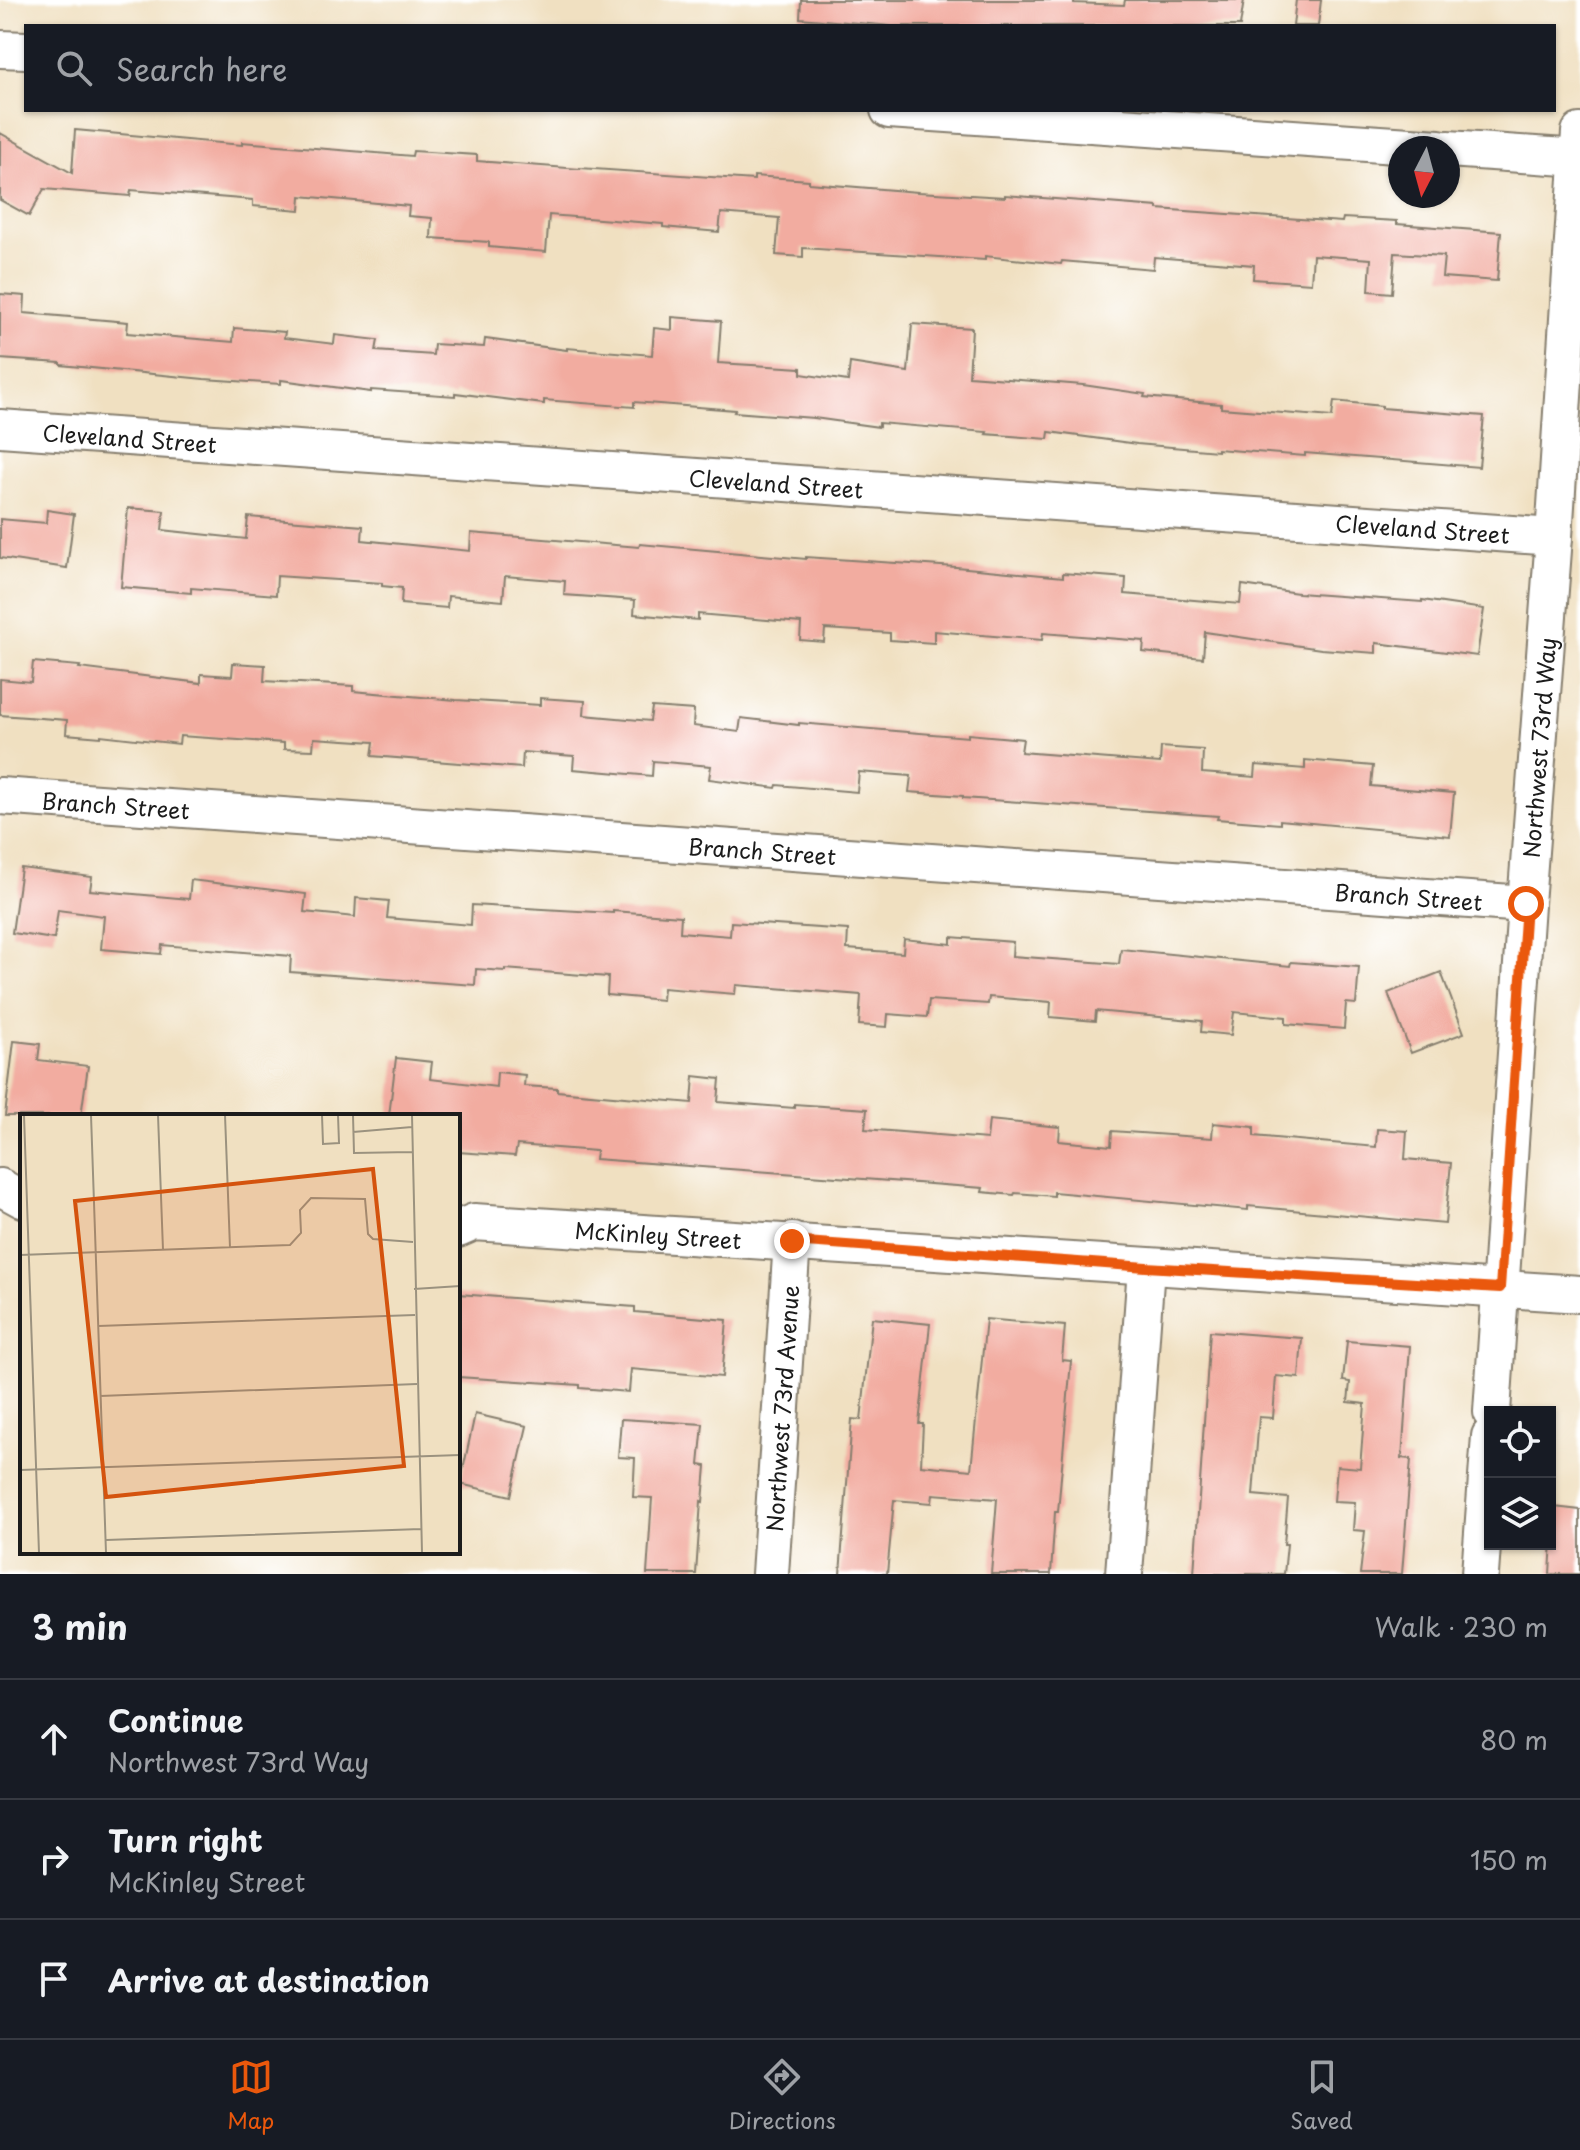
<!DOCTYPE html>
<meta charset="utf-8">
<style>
body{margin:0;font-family:"Playpen Sans",sans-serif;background:#20242c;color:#f1f3f6}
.controls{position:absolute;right:24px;bottom:24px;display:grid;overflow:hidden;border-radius:0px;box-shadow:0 2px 6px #0004}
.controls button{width:72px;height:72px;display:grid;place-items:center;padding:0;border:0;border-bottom:2px solid #363941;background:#171b24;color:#f1f3f6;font:40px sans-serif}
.compass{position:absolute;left:1388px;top:136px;width:72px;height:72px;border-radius:50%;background:#171b24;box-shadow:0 2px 6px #0004;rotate:186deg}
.stop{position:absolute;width:24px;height:24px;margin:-18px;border:6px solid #ea580c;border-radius:50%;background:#fff}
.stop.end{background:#ea580c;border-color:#fff;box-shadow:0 2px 8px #0008}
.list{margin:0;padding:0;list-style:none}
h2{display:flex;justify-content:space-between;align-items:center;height:104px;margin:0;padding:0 32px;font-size:34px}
h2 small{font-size:26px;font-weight:400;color:#9ea1a6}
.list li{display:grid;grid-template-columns:52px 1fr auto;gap:24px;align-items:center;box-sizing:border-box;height:120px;padding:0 32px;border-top:2px solid #363941}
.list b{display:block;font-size:30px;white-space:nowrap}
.list p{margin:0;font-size:26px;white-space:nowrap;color:#9ea1a6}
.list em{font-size:26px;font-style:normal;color:#9ea1a6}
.icon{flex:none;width:44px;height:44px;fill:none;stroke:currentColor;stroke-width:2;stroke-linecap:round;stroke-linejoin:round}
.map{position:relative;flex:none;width:1580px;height:1574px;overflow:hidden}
.search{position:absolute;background:#171b24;box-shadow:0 2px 6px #0004;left:24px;right:24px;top:24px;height:88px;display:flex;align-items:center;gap:20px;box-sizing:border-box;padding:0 28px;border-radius:0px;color:#9ea1a6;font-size:30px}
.sheet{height:464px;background:#171b24}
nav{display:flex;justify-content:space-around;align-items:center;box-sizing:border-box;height:112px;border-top:2px solid #363941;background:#171b24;font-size:22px;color:#9ea1a6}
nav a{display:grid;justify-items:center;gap:4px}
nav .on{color:#ea580c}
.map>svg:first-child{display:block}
</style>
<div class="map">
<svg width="1580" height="1574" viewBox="0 0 1580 1574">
<rect width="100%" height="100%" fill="#fff"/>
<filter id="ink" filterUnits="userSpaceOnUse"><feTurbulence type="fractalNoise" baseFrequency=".0125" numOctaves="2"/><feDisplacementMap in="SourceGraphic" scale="16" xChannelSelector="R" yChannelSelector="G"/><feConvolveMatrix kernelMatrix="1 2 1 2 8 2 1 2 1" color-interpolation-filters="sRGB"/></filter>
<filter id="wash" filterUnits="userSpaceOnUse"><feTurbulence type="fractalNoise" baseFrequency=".006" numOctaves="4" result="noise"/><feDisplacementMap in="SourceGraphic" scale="32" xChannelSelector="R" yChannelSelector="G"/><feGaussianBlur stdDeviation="1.8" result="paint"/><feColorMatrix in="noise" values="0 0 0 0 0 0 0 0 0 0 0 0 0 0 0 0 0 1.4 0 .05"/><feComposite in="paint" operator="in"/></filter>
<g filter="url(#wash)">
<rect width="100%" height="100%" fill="#f0e0c1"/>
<g id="blocks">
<path fill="#f2aca0" d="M801,0h273v3l50,2 1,-5h119l-4,26h-348l-92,-8z
M1296,0h25l-3,26h-25z
M75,130l167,15v-3l170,14 1,-5 64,4v6l103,8v-1l174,12v-4l55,4v3l109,9 87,5v-2l153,12v2l184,13 1,-4 54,3v3l104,8 -4,49 -55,-4 2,-21 -49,-3 -3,40 -23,-2 2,-32 -58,-4 -2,28 -58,-4 1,-14 -100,-8 -1,12 -91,-8 -1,3 -76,-8v4l-182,-12v9l-27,-2 3,-37 -58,-5 -2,19 -56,-5v-3l-114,-9 -3,37 -57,-5v-5l-58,-4 1,-20 -24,-2 1,-10 -108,-10 -1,14 -47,-4v-6l-122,-10 -1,6 -86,-7 -15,27 -29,-16v-67l72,40z
M0,294l25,2 -1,17 104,9 -1,11 106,9 1,-14 51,4 -1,6 50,6 1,-9 43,5 -2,11 57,4 1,-11 50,3 1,-8 82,11v-2l85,7 2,-27 18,2v-13l49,4 -3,42 83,5v6l47,7 2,-18 58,9 4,-48 60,4 -3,48 114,9 62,9 -1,3 77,7v4l111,9 2,-16 48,5v2l102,8 -5,51 -174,-14v3l-88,-7v2l-80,-7 -88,-12 -1,7 -62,-5 1,-2 -108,-9v4l-65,-9 -80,-6 1,-2 -101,-8v5l-90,-7v4l-89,-11v3l-84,-6v2l-90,-12v4l-77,-5 -143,-14v-2l-61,-4z
M128,508l36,3 -2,19 84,9 2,-22 115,9 -1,14 108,11 1,-18 168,14 1,-3 166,15v-2l150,10 107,10v-4l63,5 -1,16 115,10 2,-19 56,8 124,9v-2l62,9 -7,47 -101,-13v10l-55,-4 -116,-17 -2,26 -60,-6 1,-11 -101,-8 -1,7 -108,-9v12l-44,-3v-7l-65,-4 -1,13 -24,-2 1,-17 -103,-9v6l-64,-6 1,-14 -71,-5 1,-14 -60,-5 -2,25 -55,-5 -1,12 -46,-4 1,-16 -20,-2v-3l-105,-7 -1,19 -85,-7v5l-70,-6z
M47,510l27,4 -7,54 -67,-10v-39l46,4z
M33,662l47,4 -1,2 122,15v-9l31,2 1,-13 32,2 -1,16 89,5v5l103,9 84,5v-7l45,3 -1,14 66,6 2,-14 42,3 -1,16 46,6 2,-14 58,7v-2l169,14v-3l55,5 -2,13 139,11 1,-16 42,3 -1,23 53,4 1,-12 49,4v-9l68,6 -2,20 83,7 -4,43 -170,-16v4l-63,-5 1,-3 -255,-18v-2l-54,-4 2,-16 -52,-4 -2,20 -80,-7 -1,3 -67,-9 2,-13 -58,-5 -1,15 -79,-7 1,-13 -51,-4 -1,16 -150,-12 2,-14 -60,-4 -1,12 -29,-1v-6l-104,-7 -1,8 -78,-9v2l-35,-3 1,-14 -67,-5v-36l31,3z
M21,868l71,9 -2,13 99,9 2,-19 115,14 -2,18 51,5 1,-19 33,3 -2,17 84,7 1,-20 141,8v-2l68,5 -1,16 50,4 1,-14 117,8 -1,19 56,4 1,-14 47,5v-7l62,5 -1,14 107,8 2,-15 169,17 1,-4 68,5 -3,37 -10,-1 -2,26 -58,-5v-7l-52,-5 -3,23 -30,-3 1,-11 -106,-10 -1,10 -45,-4 1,-15 -62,-5 -1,7 -59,-4 -2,17 -39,-3 -1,13 -28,-2 2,-30 -125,-10 -1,9 -72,-6 -1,12 -55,-5 1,-18 -103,-8v2l-29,-2 -1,16 -185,-13 1,-16 -129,-11 -1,9 -60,-5 3,-33 -46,-6 -4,29 -42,-6z
M1441,972l23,61 -53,20 -23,-60z
M14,1041l26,3 -2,16 50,6 -7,50h-76z
M396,1058l36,4 -2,17 66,8 1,-15 28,3 -1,11 33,2v3l135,12 2,-27 26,3 -2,23 76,6v-4l73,5 -2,20 122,10 2,-19 71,7 -1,14 52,5 1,-15 100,7 1,-15 41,4v9l122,11 1,-18 30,2 -2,28 46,4 -6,61 -197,-18v4l-194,-18v4l-39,-3 -1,2 -32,-3 1,-4 -388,-29 1,-8 -79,-6 -2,11 -57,-4v-36h-69z
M458,1294l177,13v5l92,8 -5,57 -91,-8 -2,23 -49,-4v-3l-122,-8z
M872,1318l58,6 -11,100h4l-2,41 50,5 15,-151 79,7 -3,34 9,1 -13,151h-3l-4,62h-60l6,-75 -64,-5 -1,9 -38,-3 -7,74h-47l12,-155 9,1z
M1210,1331l92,7 -3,40 -23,-2 -3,42 -14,-1 -6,78 35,3 -4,46h3l-3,30h-90z
M1347,1341l63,5 -8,112 9,1 -9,115h-42l5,-43 -12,-1 2,-28 -21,-1 3,-35 23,2 5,-64 -17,-2 2,-20 -7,-1z
M475,1414l52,12 -16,70 -51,-12z
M621,1419l82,5 -4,41 7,1 -3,36 -2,-1 -5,73h-49l5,-76 -19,-1 2,-39 -17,-1z
M1554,1507l26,3v64h-30z"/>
</g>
</g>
<g filter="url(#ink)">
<use href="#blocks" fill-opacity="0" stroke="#867e6e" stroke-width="2"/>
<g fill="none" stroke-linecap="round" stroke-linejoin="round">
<defs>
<g id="street">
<path d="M0,49l26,1"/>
<path d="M889,110l550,38"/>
<path d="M1448,149l132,9"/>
<path id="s1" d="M0,428l1554,109"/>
<path id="s2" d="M0,796l1526,108"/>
<path d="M0,1187l22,12"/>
<path id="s3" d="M458,1229l16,-7 1106,72"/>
<path id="s4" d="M1492,1412l34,-508 28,-367 26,-405"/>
<path id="s5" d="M770,1574l22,-333"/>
<path d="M1124,1574l22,-307"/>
<path d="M1480,1574l10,-138"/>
</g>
</defs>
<use href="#street" stroke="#867e6e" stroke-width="40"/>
<use href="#street" stroke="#fff" stroke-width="36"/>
</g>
</g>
<g fill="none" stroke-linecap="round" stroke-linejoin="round" filter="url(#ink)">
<path stroke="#ea580c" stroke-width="10" d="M792,1241l354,26 354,21 26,-384"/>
</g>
<g text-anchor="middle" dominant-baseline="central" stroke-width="6" stroke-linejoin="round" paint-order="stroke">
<g font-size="22" fill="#1c1c1c" stroke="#fff">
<text stroke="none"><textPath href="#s1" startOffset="130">Cleveland Street</textPath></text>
<text stroke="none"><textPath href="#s1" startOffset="778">Cleveland Street</textPath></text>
<text stroke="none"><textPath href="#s1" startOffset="1426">Cleveland Street</textPath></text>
<text stroke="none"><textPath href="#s4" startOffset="666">Northwest 73rd Way</textPath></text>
<text stroke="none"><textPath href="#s2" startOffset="116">Branch Street</textPath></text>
<text stroke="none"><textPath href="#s2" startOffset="764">Branch Street</textPath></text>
<text stroke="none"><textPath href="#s2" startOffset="1412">Branch Street</textPath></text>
<text stroke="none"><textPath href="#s3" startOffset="202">McKinley Street</textPath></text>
<text stroke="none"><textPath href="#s5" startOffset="166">Northwest 73rd Avenue</textPath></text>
</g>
</g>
<g transform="translate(20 1114)">
<rect width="440" height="440" fill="#f0e0c1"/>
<path fill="none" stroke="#9b927f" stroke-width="2" d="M4,1l15,438M71,1l15,438M138,1l5,135M205,1l5,133M302,1l1,29 16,-1 -1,-28M333,1l1,38 58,-1M392,1l10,438M333,18l59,-5M0,141l270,-10 11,-12 -1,-23 11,-12 54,1 3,35 5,5 40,3M394,175l46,-3M78,212l317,-11M80,282l317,-12M0,356l440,-15M86,426l315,-11"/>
<path fill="#d4530e" fill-opacity="0.15" stroke="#d4530e" stroke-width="4" d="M353,55l31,297 -298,31 -31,-296z"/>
<rect width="440" height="440" fill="none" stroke="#1c1c1c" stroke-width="4"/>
</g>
</svg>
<div class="controls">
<button><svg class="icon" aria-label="locate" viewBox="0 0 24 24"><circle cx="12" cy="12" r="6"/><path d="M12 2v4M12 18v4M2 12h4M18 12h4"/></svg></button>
<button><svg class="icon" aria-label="layers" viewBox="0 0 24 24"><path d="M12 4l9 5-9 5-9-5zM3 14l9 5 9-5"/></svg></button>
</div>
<svg class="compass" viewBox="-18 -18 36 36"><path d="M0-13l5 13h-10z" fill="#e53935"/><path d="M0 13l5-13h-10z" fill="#9ea1a6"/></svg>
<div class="stop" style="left:1526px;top:904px"></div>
<div class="stop end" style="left:792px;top:1241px"></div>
<div class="search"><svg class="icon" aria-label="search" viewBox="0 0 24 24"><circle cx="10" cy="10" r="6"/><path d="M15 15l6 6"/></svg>Search here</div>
</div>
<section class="sheet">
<h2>3 min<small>Walk · 230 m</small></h2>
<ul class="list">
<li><svg class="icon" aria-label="ahead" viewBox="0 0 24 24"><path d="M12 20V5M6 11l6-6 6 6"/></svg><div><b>Continue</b><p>Northwest 73rd Way</p></div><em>80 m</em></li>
<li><svg class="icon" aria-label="right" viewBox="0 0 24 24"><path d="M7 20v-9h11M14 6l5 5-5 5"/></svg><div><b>Turn right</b><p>McKinley Street</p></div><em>150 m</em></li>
<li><svg class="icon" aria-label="arrive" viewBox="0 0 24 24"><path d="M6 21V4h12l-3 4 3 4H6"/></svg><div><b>Arrive at destination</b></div></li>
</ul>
</section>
<nav>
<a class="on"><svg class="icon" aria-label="map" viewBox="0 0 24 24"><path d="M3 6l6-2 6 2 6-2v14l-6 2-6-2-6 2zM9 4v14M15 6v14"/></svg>Map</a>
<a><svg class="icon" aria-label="directions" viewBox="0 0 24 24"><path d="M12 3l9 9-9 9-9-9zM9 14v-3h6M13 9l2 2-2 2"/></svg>Directions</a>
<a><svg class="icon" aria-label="saved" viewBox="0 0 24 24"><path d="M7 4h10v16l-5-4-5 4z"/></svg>Saved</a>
</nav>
